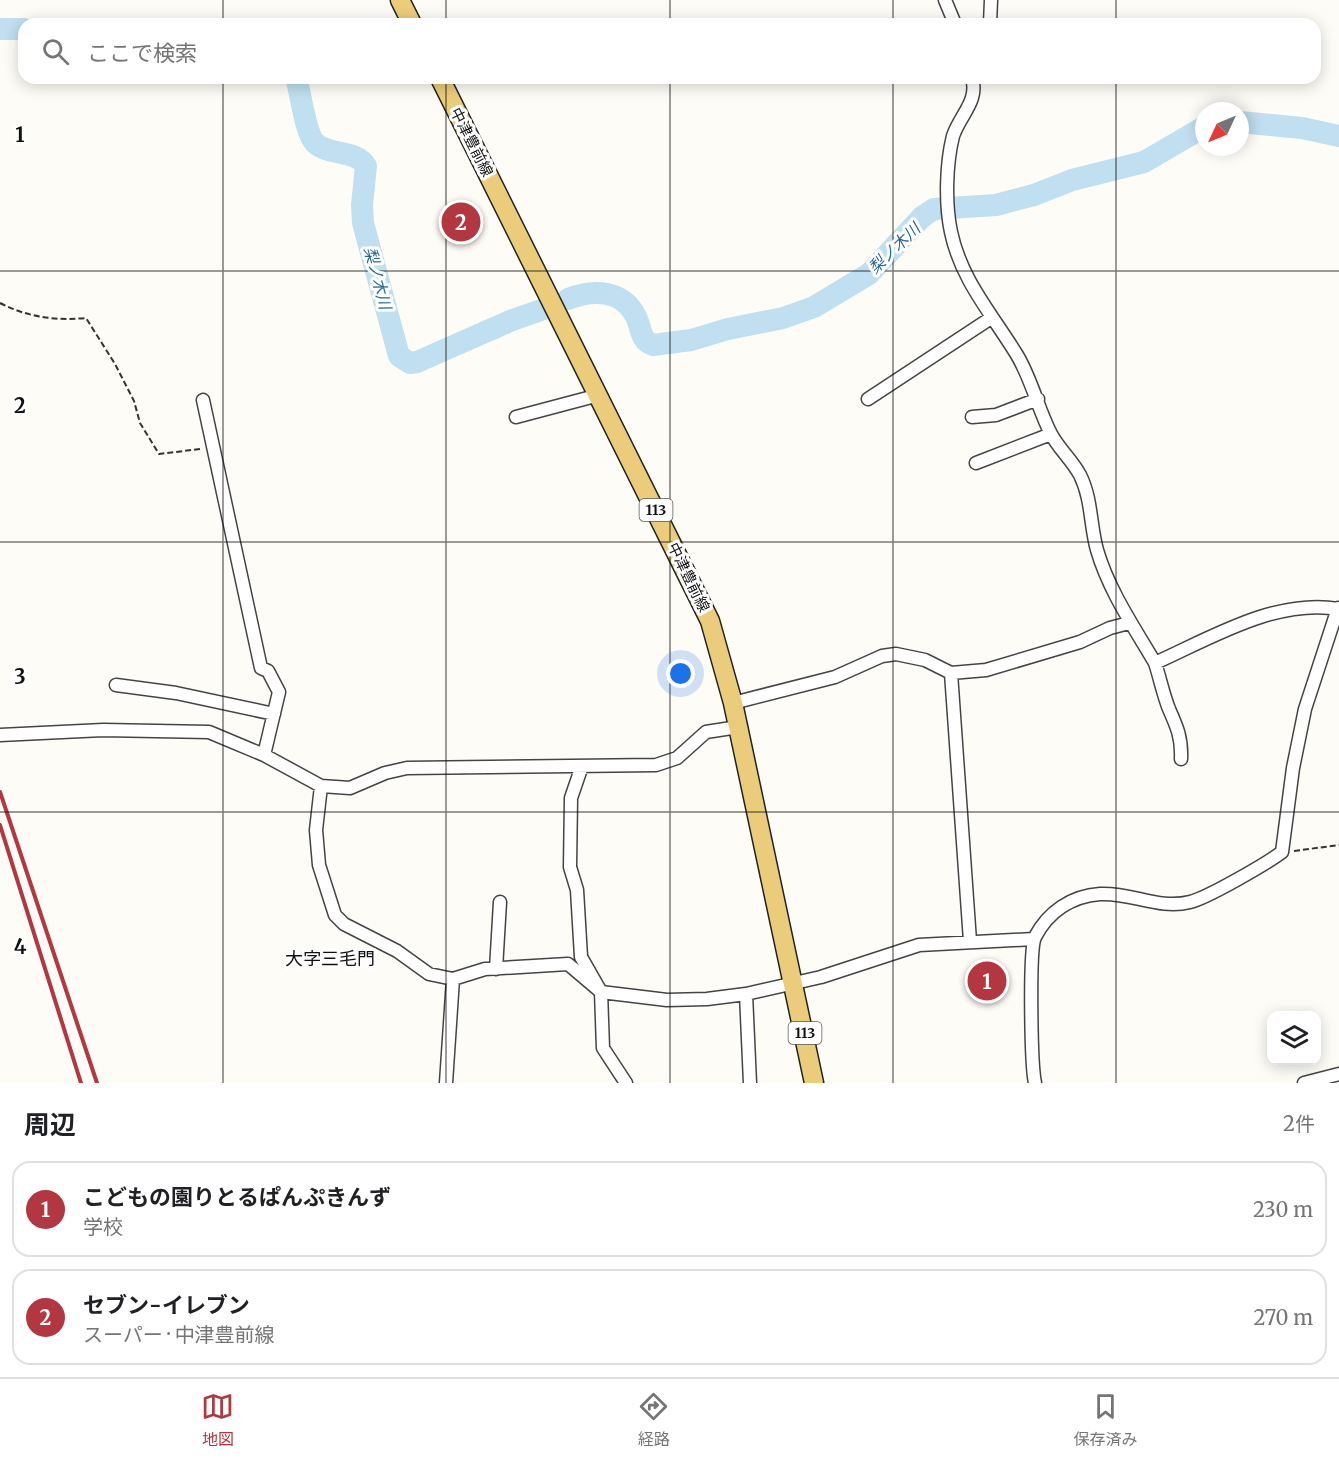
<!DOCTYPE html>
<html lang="ja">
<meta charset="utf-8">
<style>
body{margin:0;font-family:Merriweather,"Noto Sans JP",serif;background:#f6f6f6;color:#202124}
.controls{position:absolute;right:18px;bottom:18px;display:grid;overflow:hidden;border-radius:12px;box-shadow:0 3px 15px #0003}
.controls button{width:54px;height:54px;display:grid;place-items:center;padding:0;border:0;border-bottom:2px solid #e0e0e0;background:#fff;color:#202124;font:30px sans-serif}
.compass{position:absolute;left:1195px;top:102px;width:54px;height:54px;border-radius:50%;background:#fff;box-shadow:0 3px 15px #0003;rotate:226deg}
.you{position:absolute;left:681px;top:674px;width:21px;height:21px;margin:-15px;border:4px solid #fff;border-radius:50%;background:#1a73e8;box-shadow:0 0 0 9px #1a73e833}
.badge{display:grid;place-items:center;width:39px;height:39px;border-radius:50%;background:#b33740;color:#fff;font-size:20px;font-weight:700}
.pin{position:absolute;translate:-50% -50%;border:3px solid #fff;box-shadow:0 2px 6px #0006}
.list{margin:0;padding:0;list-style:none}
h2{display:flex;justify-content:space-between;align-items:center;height:78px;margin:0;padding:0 24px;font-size:26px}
h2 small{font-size:20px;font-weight:400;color:#757577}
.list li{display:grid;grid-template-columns:39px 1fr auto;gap:18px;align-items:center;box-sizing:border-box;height:96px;margin:0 12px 12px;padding:0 12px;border:2px solid #e0e0e0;border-radius:18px}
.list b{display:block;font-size:22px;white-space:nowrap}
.list p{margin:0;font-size:20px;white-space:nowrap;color:#757577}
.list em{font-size:20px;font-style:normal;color:#757577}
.icon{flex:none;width:33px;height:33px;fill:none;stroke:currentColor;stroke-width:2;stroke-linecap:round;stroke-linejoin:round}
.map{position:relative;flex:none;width:1339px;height:1083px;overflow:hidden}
.search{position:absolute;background:#fff;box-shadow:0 3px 15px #0003;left:18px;right:18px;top:18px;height:66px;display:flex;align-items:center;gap:15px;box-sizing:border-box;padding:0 21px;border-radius:18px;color:#757577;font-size:22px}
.sheet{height:294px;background:#fff}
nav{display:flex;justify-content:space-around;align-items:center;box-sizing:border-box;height:84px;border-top:2px solid #e0e0e0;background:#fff;font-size:16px;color:#757577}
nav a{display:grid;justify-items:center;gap:3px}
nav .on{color:#b33740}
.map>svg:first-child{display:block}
</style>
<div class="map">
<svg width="1339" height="1083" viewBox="0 0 1339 1083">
<rect width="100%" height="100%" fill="#fefcf6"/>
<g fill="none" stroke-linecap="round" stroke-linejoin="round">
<path stroke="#c0dff0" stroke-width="22" d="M0,29h24
M296,78c5,15 9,55 19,65 14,13 41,6 51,23l-4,39 1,18 36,133 11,7 7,-1 93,-41 34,-12
M1240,122l62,6 37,8
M568,299c25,-10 56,-10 69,20 5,11 3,21 16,26l38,-5 37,-11 55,-11 31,-11 55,-33 53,-57 12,-8 62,-4 38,-10 38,-15 72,-18 60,-35"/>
<defs>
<path id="minor" d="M945,0l10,24
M990,24l1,-24
M972,78c7,23 -12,37 -19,58 -7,28 -8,68 -2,96 10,48 41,82 66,123 15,25 21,54 34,79 8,15 21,26 29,41 12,24 10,50 17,75 12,41 37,77 58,113 56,-25 121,-65 184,-54
M868,399l123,-81
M203,400l58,268 7,3 11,21 -15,63
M516,417l83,-22
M972,417l24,-2 42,-16
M976,463l75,-29
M1155,663c5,15 8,31 14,46 8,18 13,29 12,50
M951,673l19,268
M116,685l60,8 98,21
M733,703l102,-26 47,-21 14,-2 29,6 26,13 35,-3 94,-28 30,-14 19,-5
M0,735l103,-5 106,2 55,23 57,31 29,2 35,-15 22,-5 249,-3 21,-7 29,-26 32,-5
M582,766l-11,32 -1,69 7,23 4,67 20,35 2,56 23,35
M321,786l-5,44 3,35 16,50 9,9 53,27 32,23 24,5 32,-10 83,-5 33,28 66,8 40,-1 39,-5 75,-17 98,-32 115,-6
M496,969l4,-67
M746,994l4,89
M446,1083l7,-104
M1035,1083c-4,-18 -6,-133 0,-146 13,-25 36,-41 65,-43 31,-2 59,16 90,8 17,-4 76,-38 92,-50l11,-84 12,-59 33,-101
M1304,1083l35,-9"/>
<path id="primary" d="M400,0l12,24
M440,78l270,543 23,82 81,380"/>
</defs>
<use href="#minor" stroke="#444" stroke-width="15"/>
<use href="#primary" stroke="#222" stroke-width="21"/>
<path stroke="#333" stroke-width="2" stroke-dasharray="6 3" stroke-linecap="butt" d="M0,303c27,14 56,18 86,15l29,46 19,37 6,22 19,31 41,-5
M1294,851l45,-6"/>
<use href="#minor" stroke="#fff" stroke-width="12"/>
<use href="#primary" stroke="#eacc7a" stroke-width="18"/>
<path stroke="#b33740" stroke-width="4" d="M0,792l97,291
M0,825l81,258"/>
</g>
<path fill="none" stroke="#111" stroke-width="1.5" stroke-opacity="0.55" d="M223,0v24M446,0v24M670,0v24M893,0v24M1116,0v24M223,78v1005M446,78v1005M670,78v1005M893,78v1005M1116,78v1005M0,271h1339M0,542h1339M0,812h1339"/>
<g text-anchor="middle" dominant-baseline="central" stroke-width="6" stroke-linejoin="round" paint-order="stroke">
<g fill="#fff" stroke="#585858" stroke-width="1.5">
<rect x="639.5" y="499" width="33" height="22" rx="4.5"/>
<rect x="788.5" y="1022" width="33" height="22" rx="4.5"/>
</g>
<g font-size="14" font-weight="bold" fill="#111">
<text x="656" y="510">113</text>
<text x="805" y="1033">113</text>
</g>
<g font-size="15" fill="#111" stroke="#fff">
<text transform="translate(472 142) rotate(63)">中津豊前線</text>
<text transform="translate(689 577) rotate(64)">中津豊前線</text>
</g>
<g font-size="16" font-style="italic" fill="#266897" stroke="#fff">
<text transform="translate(894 248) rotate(-44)">梨ノ木川</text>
<text transform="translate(378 278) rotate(75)">梨ノ木川</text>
</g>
<g font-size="18" fill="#111" stroke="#fff">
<text x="330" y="958">大字三毛門</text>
</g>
</g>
<g font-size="20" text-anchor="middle" font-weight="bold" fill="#111" stroke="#fff" stroke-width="6" stroke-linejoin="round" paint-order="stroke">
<text x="20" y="142">1</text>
<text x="20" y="413">2</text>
<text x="20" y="684">3</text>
<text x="20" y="954">4</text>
</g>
</svg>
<div class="controls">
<button><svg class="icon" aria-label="layers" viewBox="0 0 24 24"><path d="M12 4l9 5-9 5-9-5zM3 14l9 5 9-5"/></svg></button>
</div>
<svg class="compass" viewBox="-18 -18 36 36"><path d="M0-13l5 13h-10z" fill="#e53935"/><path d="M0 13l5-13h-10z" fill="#757577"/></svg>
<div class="you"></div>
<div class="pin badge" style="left:987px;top:981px">1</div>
<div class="pin badge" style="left:461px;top:222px">2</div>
<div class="search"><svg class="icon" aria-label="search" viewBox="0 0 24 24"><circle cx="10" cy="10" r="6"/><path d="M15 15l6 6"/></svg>ここで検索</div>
</div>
<section class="sheet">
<h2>周辺<small>2件</small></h2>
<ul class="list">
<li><span class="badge">1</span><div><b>こどもの園りとるぱんぷきんず</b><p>学校</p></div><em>230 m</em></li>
<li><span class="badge">2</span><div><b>セブン-イレブン</b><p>スーパー · 中津豊前線</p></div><em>270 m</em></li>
</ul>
</section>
<nav>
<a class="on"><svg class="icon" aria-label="map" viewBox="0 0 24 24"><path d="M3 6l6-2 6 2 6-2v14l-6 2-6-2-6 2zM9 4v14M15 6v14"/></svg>地図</a>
<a><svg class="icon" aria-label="directions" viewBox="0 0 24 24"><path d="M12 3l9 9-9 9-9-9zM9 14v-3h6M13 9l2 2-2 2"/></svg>経路</a>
<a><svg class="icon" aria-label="saved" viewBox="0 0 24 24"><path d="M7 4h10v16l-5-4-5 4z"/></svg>保存済み</a>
</nav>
